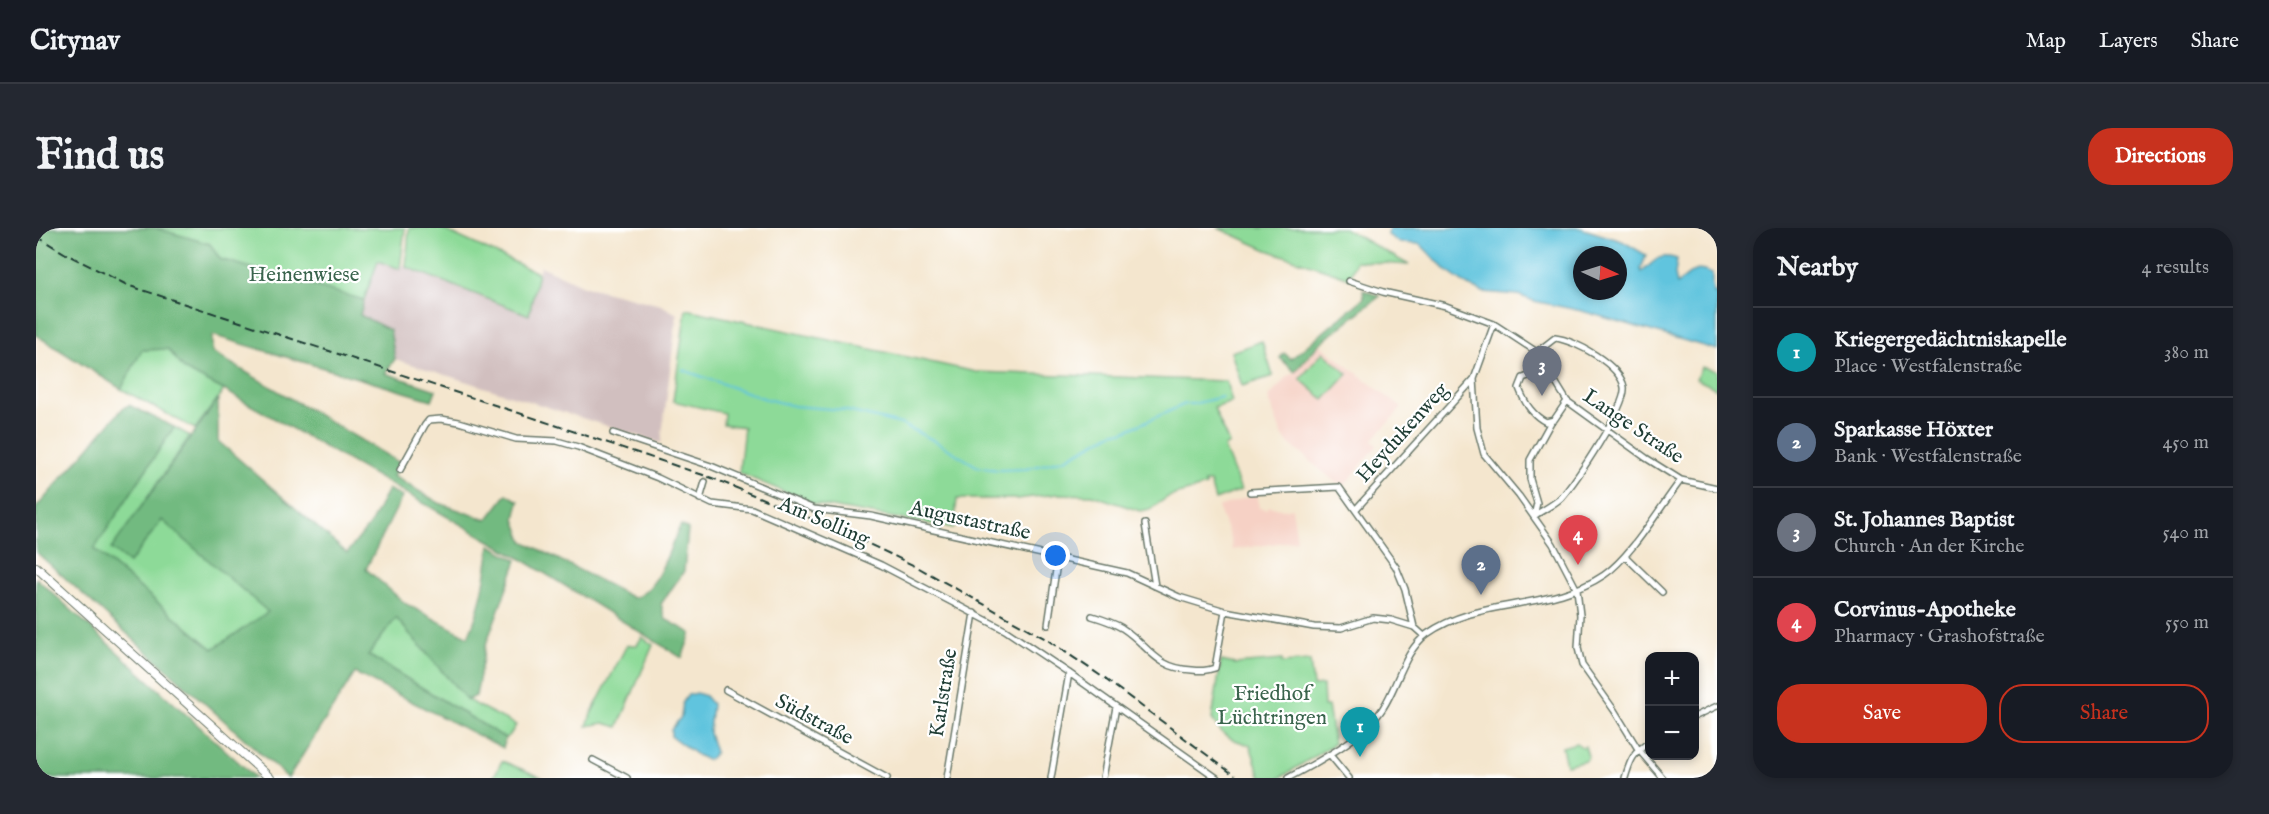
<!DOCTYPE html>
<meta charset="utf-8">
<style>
body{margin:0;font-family:"IM FELL English",serif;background:#242831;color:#f1f3f6}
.controls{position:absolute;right:18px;bottom:18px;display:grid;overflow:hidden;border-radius:12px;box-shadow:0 3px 9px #0003}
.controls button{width:54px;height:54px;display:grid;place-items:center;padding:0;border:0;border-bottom:2px solid #363941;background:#171b24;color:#f1f3f6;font:30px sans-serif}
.compass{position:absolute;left:1537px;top:18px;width:54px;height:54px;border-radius:50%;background:#171b24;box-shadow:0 3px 9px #0003;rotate:94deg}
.you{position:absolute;left:1020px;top:328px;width:21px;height:21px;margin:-15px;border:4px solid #fff;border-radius:50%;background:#1a73e8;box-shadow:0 0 0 9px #1a73e833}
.badge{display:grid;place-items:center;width:39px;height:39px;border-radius:50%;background:#c8321e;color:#fff;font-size:20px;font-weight:700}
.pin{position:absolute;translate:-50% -50px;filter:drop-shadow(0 2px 3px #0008)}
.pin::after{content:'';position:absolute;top:32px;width:21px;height:18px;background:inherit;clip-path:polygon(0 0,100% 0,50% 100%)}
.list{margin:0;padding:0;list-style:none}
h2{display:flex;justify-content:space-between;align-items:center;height:78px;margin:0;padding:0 24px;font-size:26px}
h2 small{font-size:20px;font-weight:400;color:#9ea1a6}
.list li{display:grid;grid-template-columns:39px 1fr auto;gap:18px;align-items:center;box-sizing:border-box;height:90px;padding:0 24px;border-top:2px solid #363941}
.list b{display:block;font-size:22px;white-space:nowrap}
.list p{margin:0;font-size:20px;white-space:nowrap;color:#9ea1a6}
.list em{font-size:20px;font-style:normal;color:#9ea1a6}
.actions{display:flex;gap:12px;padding:18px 24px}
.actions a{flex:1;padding:14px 0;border:2px solid #c8321e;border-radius:24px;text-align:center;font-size:21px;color:#c8321e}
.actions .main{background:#c8321e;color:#fff}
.map{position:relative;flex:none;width:1681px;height:550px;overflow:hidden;border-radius:24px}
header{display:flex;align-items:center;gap:36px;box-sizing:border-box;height:84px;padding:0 30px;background:#171b24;border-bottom:2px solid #363941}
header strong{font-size:28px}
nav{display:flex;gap:33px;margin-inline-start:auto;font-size:21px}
.intro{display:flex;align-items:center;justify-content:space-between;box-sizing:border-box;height:144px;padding:0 36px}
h1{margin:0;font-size:42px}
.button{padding:15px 27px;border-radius:24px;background:#c8321e;color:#fff;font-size:21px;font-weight:700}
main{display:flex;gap:36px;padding:0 36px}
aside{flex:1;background:#171b24;border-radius:24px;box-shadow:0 3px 9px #0003}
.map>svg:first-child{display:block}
</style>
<header>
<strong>Citynav</strong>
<nav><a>Map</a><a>Layers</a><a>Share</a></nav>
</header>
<div class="intro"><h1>Find us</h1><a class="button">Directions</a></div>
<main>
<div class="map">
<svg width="1681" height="550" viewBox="0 0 1681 550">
<rect width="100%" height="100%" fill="#fff"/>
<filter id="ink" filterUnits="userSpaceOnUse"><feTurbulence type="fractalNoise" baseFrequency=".0167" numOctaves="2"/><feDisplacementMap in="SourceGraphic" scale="12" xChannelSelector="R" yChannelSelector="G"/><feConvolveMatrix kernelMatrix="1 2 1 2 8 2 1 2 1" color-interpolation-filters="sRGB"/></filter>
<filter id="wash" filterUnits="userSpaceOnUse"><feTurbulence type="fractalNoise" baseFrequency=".008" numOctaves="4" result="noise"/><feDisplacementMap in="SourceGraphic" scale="24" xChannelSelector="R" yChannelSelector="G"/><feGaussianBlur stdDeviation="1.35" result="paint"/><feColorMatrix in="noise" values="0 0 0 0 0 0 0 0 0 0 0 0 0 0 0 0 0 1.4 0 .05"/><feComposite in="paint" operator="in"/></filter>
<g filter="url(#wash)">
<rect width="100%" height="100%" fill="#f4e6ce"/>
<path fill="#f6d1c5" d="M1283,116l83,64 -30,32 5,6 -33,40 -10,-5 -47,-39 -6,-9 -13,-35 20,-22 7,-4z
M1218,267l3,1 2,12 7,1 3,-3 14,4 9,-2 5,32 -65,10 -1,-10 -13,-33z"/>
<path fill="#d1bfbf" d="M343,28l150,59 11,-49 43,20 78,19 16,9 -16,129 -266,-84 -5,-29 -30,-15z"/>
<path fill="#8dda98" stroke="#568c66" stroke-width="1.5" d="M27,0h342l-5,41 -22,-8 -14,39z
M373,0h31l98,45 -9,42 -123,-48z
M1182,0h126l65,37 -53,-4 -6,17 -83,-28z
M650,81l290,63 250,9 6,21 -18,6 15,36 -5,3 17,43 -26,10 -5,-18h-6l2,4 -38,11 -18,12 -10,2 -48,-16 -34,-1 -42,5h-59l-3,29 -140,-24 -75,-31 5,-46 -21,-3 1,-11 -51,-12z
M1226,113l11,35 -31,10 -11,-34z
M132,121l17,21 39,20 -29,39 -74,-40 21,-39z
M1287,124l25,22 -24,26 -24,-21z
M1665,139l16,4v18l-21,-10z
M138,199l16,9 -78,113 17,14 33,-43 107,92 -56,37 -119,-100z
M360,390l71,82 49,25 -6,10 -5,3 -137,-83z
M606,409l11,8 -35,82 -14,-4 -17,3 4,-12 36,-69h10z
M1246,432v3l28,-2 3,25 10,-1 1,21h4l6,38 -54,34h-19l-11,-33c-20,-6 -26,-7 -38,-26l9,-58 14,3z
M1540,515l6,4 3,-1 3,10 -3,4 -19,5 -4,-18z
M466,533l41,17h-50z"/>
<path fill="#72ba80" stroke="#487c5a" stroke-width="1.5" d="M0,0h119l55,16 10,15 144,41 -4,15 30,15 5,29 -10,14 51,17 -4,10 -220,-65v17l188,111 -7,13 46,27 48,17 20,-26 12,7 -4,18 8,22 110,57c26,-6 36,-52 48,-73l7,4 -4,42 -23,33 4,15 26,14 -9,25 -162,-100 -296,-168 -39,-20 -17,-21 -26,1 -21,39 -85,-54z
M1327,62l17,6 -61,48 -24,28 -15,-14 4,-5 7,6 73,-61z
M182,171v42l129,112 24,-30 17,-34 14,8 -36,72 40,35 62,33c13,-29 18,-60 22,-92l27,15 -32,87 -9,49 -9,4 -71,-82 -28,37 137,83 -2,10 -148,-75 -67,105 -252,-226v-44l87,-100 6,-3 45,22 -80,122 119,100 55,-37 -106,-92 -33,43 -18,-14z
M0,350l220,200h-220z"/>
<path fill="#60c4de" stroke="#408089" stroke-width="1.5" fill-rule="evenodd" d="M1353,0h191l42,13 24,14 -5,14 1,3c14,-12 16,-19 35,-13l-2,16 2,9c15,-11 17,-19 35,-10v11l2,9 3,-1v57l-135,-39 -48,-10 -16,-6 -35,-3 -15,-6 -20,-14 -28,-28 -20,-1 -12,-8zM1546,27h36v36h-36z
M661,465l8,3 7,8 -3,29 6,19 -3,5 -5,3 -10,-5 -26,-19v-6l10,-13 2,-15 5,-7z"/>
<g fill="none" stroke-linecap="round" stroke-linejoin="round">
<path stroke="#60c4de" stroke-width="2" d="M647,142l83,29 28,7 49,4 58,14 34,17 43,26 20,3 28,-1 39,-10 49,-27h9l62,-28h8l29,-7"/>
</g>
</g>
<g filter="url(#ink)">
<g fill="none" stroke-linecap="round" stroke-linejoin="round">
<path stroke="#c9c4af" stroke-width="5" stroke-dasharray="5 2.5" stroke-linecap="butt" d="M669,254l3,-7"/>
<defs>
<path id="minor" d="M1313,53l34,11 63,14 48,18 43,28 30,49 79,57 35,22 36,8
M1458,96l-20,55 3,49 7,26 35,42 34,48 24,46 3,25 -2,33 4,17 32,45 24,39 25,29
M1515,149l-20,-2 -8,3 -4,10c5,14 13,27 27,34l8,-2 13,-19
M577,205l98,33 103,43 57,7 256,57 52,24 46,14 89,16 27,1 32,-10 18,2 23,7 10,9
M364,242l25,-45 4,-5 12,-1 18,3 57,17 41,2 21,6 80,31 54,26 40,5 129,56 124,65 64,43 148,105
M1214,264l89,-5 57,80 9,22 9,38
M664,271l5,-17
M1320,281l118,-130
M1498,288c9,-6 19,-11 27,-18 14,-16 66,-92 63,-111 -4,-22 -49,-47 -69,-49l-18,14
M1498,288l3,-13 -7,-24v-19l21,-38
M1109,296l10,62
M1589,328l37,36
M1056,388c10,3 20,6 30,12 28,18 32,40 70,42 9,1 14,1 23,-2l10,-57
M1012,397l10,-69
M690,462l161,88
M1658,489l23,-11
M1294,527l19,23
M557,532l34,18
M911,550l27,-165
M1015,550l18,-105
M1067,550l13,-71
M1252,550c30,-16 77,-41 95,-70 15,-23 21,-57 44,-74 52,-37 124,-23 177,-59 27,-18 56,-68 77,-95
M1589,550c5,-17 8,-26 25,-36"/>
<path id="secondary" d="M0,339l234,211"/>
</defs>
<use href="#minor" stroke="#6a786a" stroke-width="8"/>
<use href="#secondary" stroke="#6a786a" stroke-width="10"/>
<use href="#minor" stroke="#fff" stroke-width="5"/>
<use href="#secondary" stroke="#fff" stroke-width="8"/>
<path stroke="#1f3d34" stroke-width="2" stroke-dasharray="9 4.5" stroke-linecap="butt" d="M0,8l30,18 61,31 392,128 193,65 132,54 75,36 127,71 55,37 137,102"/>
</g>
</g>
<g text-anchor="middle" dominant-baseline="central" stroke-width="4.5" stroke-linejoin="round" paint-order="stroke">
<g font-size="21" fill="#3a644d" stroke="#fff">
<text x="268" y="47">Heinenwiese</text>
<text x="1236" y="466">Friedhof<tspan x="1236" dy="24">Lüchtringen</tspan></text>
</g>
<g font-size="21" fill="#1f3d34" stroke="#fff">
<text transform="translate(1597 199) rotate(34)">Lange Straße</text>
<text transform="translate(1367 205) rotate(-48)">Heydukenweg</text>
<text transform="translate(934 293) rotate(12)">Augustastraße</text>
<text transform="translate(788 294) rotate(23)">Am Solling</text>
<text transform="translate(908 465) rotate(-81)">Karlstraße</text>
<text transform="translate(778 492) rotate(28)">Südstraße</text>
</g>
</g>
</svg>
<div class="controls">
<button>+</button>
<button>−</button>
</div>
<svg class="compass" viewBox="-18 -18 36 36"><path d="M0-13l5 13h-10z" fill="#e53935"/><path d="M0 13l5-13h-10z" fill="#9ea1a6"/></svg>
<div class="you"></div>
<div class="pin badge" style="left:1324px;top:529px;background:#0f9aa8">1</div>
<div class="pin badge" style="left:1445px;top:367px;background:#5c6f8a">2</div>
<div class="pin badge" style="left:1506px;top:168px;background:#6b7280">3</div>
<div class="pin badge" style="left:1542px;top:337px;background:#e0444e">4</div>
</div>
<aside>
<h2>Nearby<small>4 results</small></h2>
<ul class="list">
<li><span class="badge" style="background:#0f9aa8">1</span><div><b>Kriegergedächtniskapelle</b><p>Place · Westfalenstraße</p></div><em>380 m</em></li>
<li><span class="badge" style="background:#5c6f8a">2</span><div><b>Sparkasse Höxter</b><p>Bank · Westfalenstraße</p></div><em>450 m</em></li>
<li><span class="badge" style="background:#6b7280">3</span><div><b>St. Johannes Baptist</b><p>Church · An der Kirche</p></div><em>540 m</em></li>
<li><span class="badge" style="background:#e0444e">4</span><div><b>Corvinus-Apotheke</b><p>Pharmacy · Grashofstraße</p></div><em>550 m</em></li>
</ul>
<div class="actions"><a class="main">Save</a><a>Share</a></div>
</aside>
</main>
